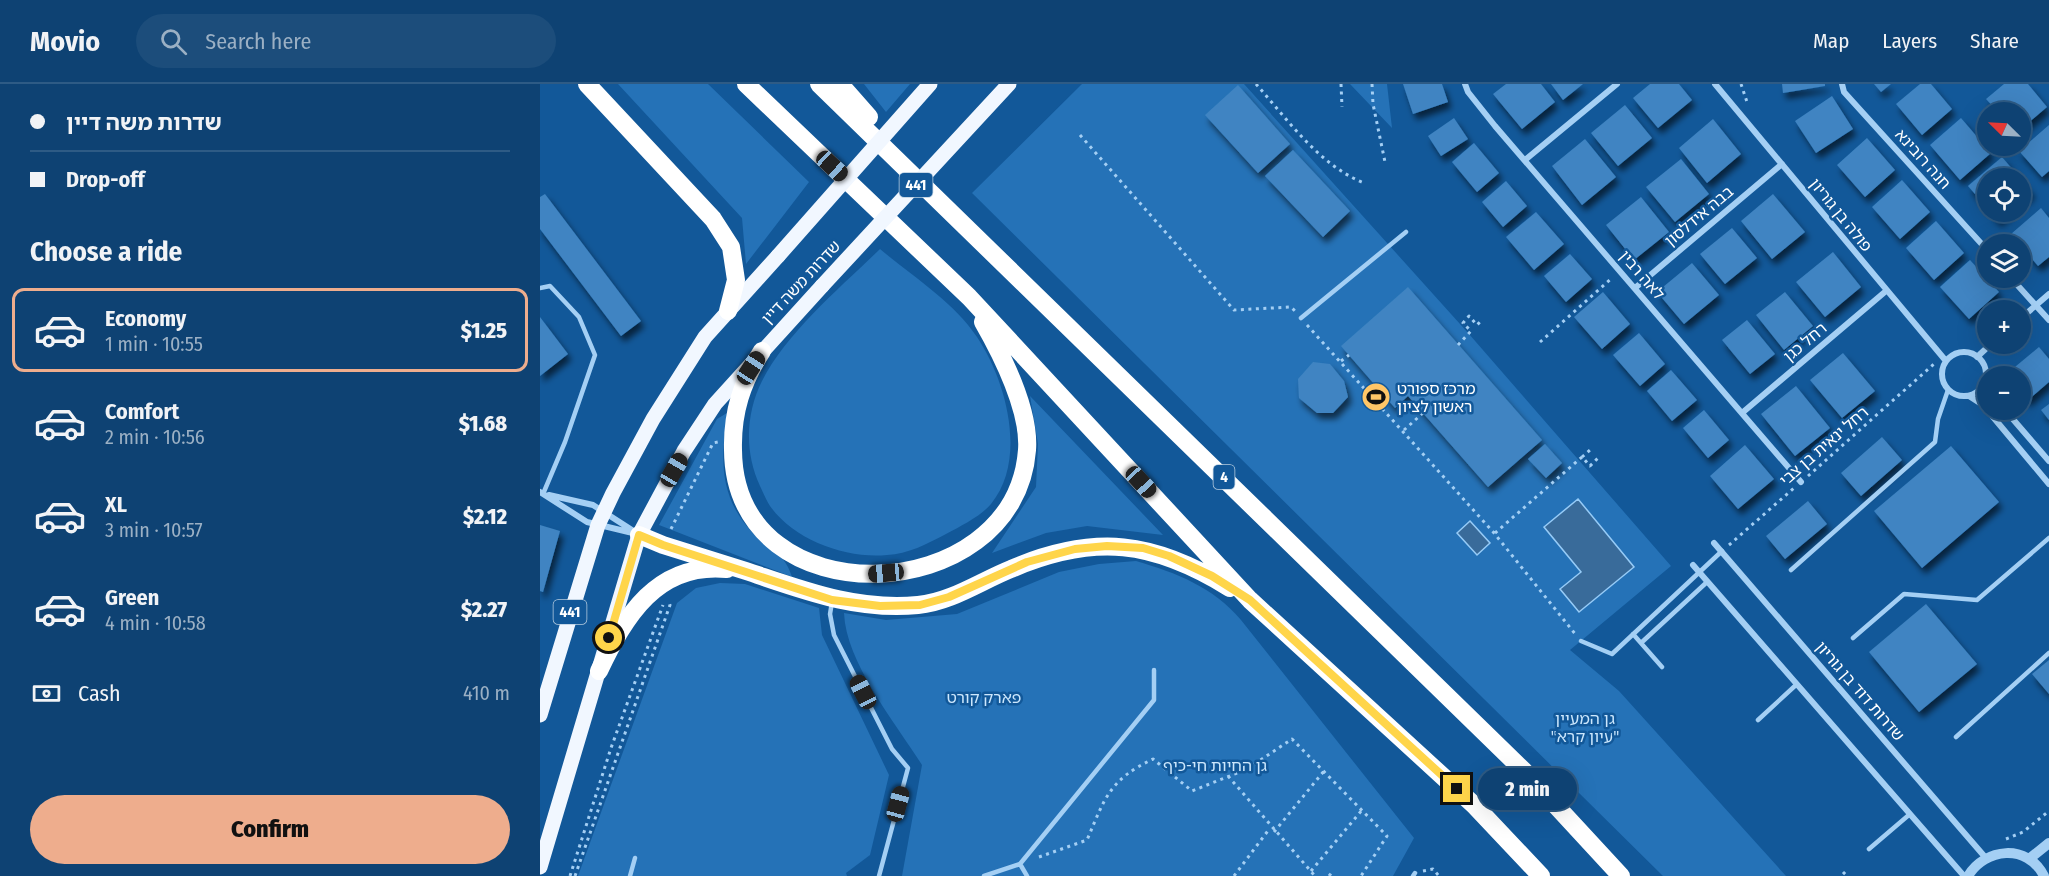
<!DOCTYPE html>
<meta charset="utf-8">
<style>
:root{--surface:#0e4273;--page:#1c4d7b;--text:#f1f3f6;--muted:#9bb0c4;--line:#2e5b85;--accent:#eead8d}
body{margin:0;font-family:"Fira Sans Condensed","Noto Sans Hebrew",sans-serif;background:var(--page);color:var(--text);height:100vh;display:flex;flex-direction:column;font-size:22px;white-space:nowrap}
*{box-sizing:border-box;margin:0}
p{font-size:20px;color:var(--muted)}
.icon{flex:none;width:33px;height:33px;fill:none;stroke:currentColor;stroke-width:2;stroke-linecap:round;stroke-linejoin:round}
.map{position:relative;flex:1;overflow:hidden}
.drawer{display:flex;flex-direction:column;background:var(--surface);width:540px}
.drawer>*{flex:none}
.banner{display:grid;align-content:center;height:132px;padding:0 30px;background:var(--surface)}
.needle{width:39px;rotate:294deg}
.controls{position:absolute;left:1437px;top:18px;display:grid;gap:12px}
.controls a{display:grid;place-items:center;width:54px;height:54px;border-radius:50%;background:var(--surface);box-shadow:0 6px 24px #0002,0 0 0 2px var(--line);font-size:30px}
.end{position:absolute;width:27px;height:27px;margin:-14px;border:8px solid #ffd54a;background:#111;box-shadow:0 0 0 3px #111}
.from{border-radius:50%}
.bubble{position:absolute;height:42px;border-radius:21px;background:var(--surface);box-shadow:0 6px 24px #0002,0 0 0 2px var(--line);font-size:20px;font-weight:800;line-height:42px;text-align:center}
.car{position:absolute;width:18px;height:36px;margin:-18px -9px;border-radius:8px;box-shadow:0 0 4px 2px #0007;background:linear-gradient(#222 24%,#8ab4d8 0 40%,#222 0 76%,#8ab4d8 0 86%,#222 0)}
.banner b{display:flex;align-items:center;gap:21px;height:57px;font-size:22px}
.banner b+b{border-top:2px solid var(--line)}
.banner i{width:15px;height:15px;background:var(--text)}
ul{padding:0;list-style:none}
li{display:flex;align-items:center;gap:18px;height:84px;margin:0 12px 9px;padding:0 18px;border:3px solid transparent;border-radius:12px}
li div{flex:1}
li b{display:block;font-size:22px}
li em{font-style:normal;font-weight:800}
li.on{border-color:var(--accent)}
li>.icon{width:54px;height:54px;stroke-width:1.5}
h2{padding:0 30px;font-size:27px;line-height:72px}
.pay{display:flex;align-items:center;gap:15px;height:66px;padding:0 30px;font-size:22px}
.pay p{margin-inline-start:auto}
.button{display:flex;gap:12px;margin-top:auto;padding:12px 30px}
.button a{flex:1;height:69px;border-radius:36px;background:var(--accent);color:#111;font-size:24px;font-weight:800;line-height:69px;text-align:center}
header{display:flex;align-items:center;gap:36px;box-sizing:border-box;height:84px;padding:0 30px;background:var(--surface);border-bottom:2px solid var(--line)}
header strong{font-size:28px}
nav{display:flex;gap:33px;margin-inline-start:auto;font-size:21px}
.search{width:420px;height:54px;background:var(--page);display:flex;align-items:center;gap:15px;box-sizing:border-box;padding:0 21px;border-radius:33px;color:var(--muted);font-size:22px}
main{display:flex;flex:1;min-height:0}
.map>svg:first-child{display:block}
.green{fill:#2572b7}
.water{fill:#396b9a;stroke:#96cbf7;stroke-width:1.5}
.building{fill:#3f84c2;filter:url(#shadow)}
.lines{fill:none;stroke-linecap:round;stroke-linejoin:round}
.path{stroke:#a4cff4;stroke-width:3;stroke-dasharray:3 4.5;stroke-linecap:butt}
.service{stroke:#a4cff4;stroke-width:4.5}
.minor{stroke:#a4cff4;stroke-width:6}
.tertiary{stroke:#a4cff4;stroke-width:10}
.primary{stroke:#f1f7ff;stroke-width:15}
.motorway{stroke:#fff;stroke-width:18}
.primary-bridge{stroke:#f1f7ff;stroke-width:15}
.route{stroke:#ffd54a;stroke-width:8}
.labels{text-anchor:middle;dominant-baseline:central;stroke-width:5;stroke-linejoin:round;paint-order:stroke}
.shield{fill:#125899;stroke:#b8cde0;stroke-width:1.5}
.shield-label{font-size:15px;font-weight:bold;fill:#fff}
.street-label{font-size:16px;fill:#fff;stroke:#125899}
.poi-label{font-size:16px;fill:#fff;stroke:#125899;text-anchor:start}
.park-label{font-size:16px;fill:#cce7fd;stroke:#125899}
</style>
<header>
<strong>Movio</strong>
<div class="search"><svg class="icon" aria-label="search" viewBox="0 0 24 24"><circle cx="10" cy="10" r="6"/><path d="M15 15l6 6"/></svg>Search here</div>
<nav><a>Map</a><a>Layers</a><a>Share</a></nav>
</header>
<main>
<section class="drawer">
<div class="banner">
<b><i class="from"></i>שדרות משה דיין</b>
<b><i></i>Drop-off</b>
</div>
<h2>Choose a ride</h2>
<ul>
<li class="on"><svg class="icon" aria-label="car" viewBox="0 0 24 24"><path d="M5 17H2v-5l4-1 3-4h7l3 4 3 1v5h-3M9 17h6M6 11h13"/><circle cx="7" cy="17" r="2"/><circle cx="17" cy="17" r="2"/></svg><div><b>Economy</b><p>1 min · 10:55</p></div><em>$1.25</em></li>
<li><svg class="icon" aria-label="car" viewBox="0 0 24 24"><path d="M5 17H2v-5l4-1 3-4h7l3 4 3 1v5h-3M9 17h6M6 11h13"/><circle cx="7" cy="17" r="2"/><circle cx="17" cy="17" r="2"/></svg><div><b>Comfort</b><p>2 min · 10:56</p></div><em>$1.68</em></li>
<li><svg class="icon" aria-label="car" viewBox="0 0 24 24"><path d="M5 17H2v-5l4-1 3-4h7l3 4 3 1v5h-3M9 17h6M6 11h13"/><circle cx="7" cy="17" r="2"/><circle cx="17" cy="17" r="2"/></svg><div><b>XL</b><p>3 min · 10:57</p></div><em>$2.12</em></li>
<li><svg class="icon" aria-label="car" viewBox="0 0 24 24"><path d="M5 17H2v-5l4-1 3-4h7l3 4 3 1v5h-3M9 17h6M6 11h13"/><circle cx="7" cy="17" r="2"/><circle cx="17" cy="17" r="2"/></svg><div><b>Green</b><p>4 min · 10:58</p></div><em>$2.27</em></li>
</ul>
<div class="pay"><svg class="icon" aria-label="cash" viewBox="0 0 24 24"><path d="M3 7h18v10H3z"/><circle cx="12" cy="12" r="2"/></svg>Cash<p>410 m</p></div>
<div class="button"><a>Confirm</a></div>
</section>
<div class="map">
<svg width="1509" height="792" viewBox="0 0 1509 792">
<defs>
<filter id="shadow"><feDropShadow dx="3.5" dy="6" stdDeviation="3" flood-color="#0009"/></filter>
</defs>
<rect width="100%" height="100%" fill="#125899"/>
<path class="green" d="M78 0H168L269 98 206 180 202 134Z
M324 0H370L346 28Z
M542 0H704L929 250 1131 482 1030 566 1079 607 1246 792H1123L432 109Z
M810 0H847L852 44Z
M340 165C372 192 414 218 437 253 466 296 488 375 451 420 441 432 421 442 406 450 387 460 368 470 347 471 306 475 254 456 230 422 226 416 223 408 220 402 204 368 206 329 222 297 247 248 301 203 340 165Z
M490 312 623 451 547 442 506 449 452 469 496 403 498 360Z
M187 329C180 381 179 418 220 456 236 471 245 471 252 493L119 441 177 335Z
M596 477C637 489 673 503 701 536L874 754 853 792H362L382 681C355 638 306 579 304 529L346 536 417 530 519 488 559 480Z
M180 499 205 500 279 524 282 551 349 691 330 771 306 789 307 792H38L137 519 156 504Z"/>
<path class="water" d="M1038 415 1094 483 1039 528 1020 505 1041 488 1004 443Z
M930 437 950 459 937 471 917 449Z"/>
<path class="building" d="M863 0H902L908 18 873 30Z
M966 0H1001L1015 18 982 45 953 10Z
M1011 0H1043L1023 16Z
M1110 0H1139L1152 16 1118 44 1093 14Z
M1242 0H1285V2L1243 9Z
M1334 0H1351L1341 8Z
M1380 0H1391L1412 25 1382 51 1356 20Z
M1464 0H1488L1507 23 1480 46V28H1458L1446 15Z
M698 1 750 60 718 89 665 31Z
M1292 12 1313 45 1276 69 1255 37Z
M1085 21 1112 54 1078 82 1051 49Z
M914 34 928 55 901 72 888 52Z
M1421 34 1451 69 1420 96 1390 61Z
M1173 35 1201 70 1167 99 1139 64Z
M1509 41V87L1502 93 1479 67Z
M1327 54 1355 86 1325 113 1297 81Z
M1045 55 1076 93 1042 121 1012 82Z
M934 59 959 89 937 108 912 78Z
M753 66 810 127 783 153 725 92Z
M1462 73 1480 94H1448V125L1428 102Z
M1141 75 1169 110 1135 138 1106 103Z
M1480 95 1492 108 1480 118Z
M1362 96 1390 128 1360 155 1332 123Z
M966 97 987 122 963 143 942 118Z
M5 110 101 237 81 252 0 145V113Z
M1233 110 1265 148 1232 175 1201 137Z
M1101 113 1129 148 1094 176 1066 141Z
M1501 124 1509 134V173L1498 182 1471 150Z
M996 128 1024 160 994 186 966 153Z
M1450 128H1469L1458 137Z
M1396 137 1424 169 1394 196 1366 164Z
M1192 144 1217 174 1185 200 1160 170Z
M1293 168 1321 203 1285 233 1256 198Z
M1030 170 1052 195 1026 218 1004 192Z
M1430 176 1459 208 1429 235 1400 203Z
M1152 179 1179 211 1144 240 1117 208Z
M868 203 1002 356 948 403 868 312 855 324 801 262Z
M1063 208 1090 240 1062 265 1034 233Z
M1245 208 1273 242 1244 266 1216 231Z
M0 233 28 270 0 292Z
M1207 236 1235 270 1210 290 1182 256Z
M1099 249 1125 280 1100 302 1073 271Z
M1499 263 1509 275V298L1487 317 1480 310V292H1464Z
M1303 269 1335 307 1302 334 1270 296Z
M773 278 790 280 804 297 808 313 793 329H777L759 314 758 295Z
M1131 286 1157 316 1132 337 1107 307Z
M1256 302 1290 344 1255 372 1221 330Z
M1509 320V336L1501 326Z
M1164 326 1189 356 1168 374 1143 344Z
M1342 353 1362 376 1321 412 1301 389Z
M1005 360 1022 379 1006 394 988 375Z
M1205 361 1234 395 1198 425 1170 392Z
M1411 362 1459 418 1382 484 1334 427Z
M1268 417 1287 440 1245 475 1226 452Z
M0 441 20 447 3 508 0 507Z
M1386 520 1437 580 1379 628 1329 568Z
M1509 576V610L1492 590Z"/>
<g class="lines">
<path class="path" d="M716 0C748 36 779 81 824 99
M801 0 802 23
M832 0 833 20 845 78
M1201 0 1208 21
M540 51 694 226 751 223 755 227
M767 241 954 449 1036 551
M1000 258 1072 194
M918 261 931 247 923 239 929 232 937 241 940 238
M801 277 809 271
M864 346 883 329
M1042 373 1051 365
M1268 392 1395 279
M131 445 173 359 178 358
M955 449 1042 373 1050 382 1058 374
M1189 461 1254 404
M688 692 775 792
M734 748 784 687
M1466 755 1483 748 1509 727
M499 773 547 756C565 714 569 696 613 675L652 707 707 685 752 655 847 752 821 792
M771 787 822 726
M883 787 893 785 899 792
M1303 788 1307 792
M30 792 71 664 123 521
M35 792 130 521 128 516
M694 792 730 744
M789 792 793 787"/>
<path class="service" d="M0 204 10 202 39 233 55 271 25 358 3 410
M761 234 866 148
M1251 486 1395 358 1398 335 1408 306
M292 518 290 530 294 551 352 665 368 684 339 792
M1093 550 1122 583
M1313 554 1364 510 1437 516 1509 454
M1041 557 1072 570 1182 467
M1101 559 1167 498
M1218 636 1257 600
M1416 653 1509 569
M1329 765 1370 730
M480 780 487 792
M90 792 95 774
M444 792 480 780 614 616V586
M873 792 875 789"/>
<path class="minor" d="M925 0 928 8 955 42 1261 398
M1175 0 1406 277
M1302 0 1304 8 1448 167
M985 76 1077 0
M1471 194 1509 236
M1095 204 1242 80
M1480 235 1509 210
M1402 290a22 22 0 1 1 44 0a22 22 0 1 1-44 0Z
M1437 273 1451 260
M1429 312 1443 321 1509 400
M1465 326 1509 377
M1202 329 1346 207
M0 408 47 438 97 450
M9 411 53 421 95 448
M1174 459 1445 773
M1153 481 1424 792"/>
<path class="tertiary" d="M1489 775 1509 759
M1428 792C1445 764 1487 759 1504 792"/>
<path class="primary" d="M0 631 58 441 73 409 113 335 165 253 238 172
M0 783 99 451 144 367 175 320 282 202"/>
<path class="motorway" d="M47 0 173 135 191 163 196 196 188 227
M206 0 429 213 710 516 934 721 1001 792
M279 0 984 687 1081 792
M300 0 329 33
M222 267C202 298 192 328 193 366 194 537 475 525 487 366 490 327 462 271 443 238
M99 451 123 461C151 470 178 478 206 487 263 506 316 527 378 521 411 518 441 497 471 485 555 449 614 457 690 504
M59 587C85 532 117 478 187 485"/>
<path class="primary-bridge" d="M238 172 390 0
M282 202 469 0"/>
</g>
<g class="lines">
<path class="route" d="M69 554 99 451 123 461 292 516 340 522 380 521 409 513 487 478 535 465 567 462 603 464 629 472 672 492 710 516 917 705"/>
</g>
<defs>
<g id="stadium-disc" transform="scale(1.5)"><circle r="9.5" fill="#ffc667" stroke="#125899"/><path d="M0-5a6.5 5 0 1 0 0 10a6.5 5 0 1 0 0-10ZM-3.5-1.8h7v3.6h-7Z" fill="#111"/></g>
</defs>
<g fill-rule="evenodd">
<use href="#stadium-disc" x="836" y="313"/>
</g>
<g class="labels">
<g class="shield">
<rect x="359.5" y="89" width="33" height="24" rx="4.5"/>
<rect x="673.5" y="381" width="21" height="24" rx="4.5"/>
<rect x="13.5" y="516" width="33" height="24" rx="4.5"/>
</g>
<g class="shield-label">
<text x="376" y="101">441</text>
<text x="684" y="393">4</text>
<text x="30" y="528">441</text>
</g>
<g class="street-label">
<text transform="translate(1383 75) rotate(48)">חנה רובינא</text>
<text transform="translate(1301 131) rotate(51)">פולה בן גוריון</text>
<text transform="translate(1159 132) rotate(-40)">בבה אידלסון</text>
<text transform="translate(1102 191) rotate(49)">לאה רבין</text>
<text transform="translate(261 198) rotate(-47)">שדרות משה דיין</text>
<text transform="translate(1265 258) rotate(-40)">רחל כגן</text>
<text transform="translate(1284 362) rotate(-41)">רחל ינאית בן צבי</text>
<text transform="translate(1320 607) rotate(49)">שדרות דוד בן גוריון</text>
</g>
<g class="poi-label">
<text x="857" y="304">מרכז ספורט<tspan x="857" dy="18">ראשון לציון</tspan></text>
</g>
<g class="park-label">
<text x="444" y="613">פארק קורט</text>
<text x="1045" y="634">גן המעיין<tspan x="1045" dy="18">"עיון קרא"</tspan></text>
<text x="675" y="681">גן החיות חי-כיף</text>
</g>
</g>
</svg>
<div class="controls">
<a><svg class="needle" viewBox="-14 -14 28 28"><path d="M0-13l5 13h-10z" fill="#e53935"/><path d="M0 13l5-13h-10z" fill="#9bb0c4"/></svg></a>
<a><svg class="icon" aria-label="locate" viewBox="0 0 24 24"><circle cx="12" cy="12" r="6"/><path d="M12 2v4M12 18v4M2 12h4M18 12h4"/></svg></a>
<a><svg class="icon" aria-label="layers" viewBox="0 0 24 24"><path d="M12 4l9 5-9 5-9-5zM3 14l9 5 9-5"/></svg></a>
<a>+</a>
<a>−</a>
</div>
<i class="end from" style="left:69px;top:554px"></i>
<i class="end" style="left:917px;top:705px"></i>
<div class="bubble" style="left:938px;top:684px;width:99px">2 min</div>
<i class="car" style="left:292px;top:82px;rotate:133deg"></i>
<i class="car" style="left:211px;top:284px;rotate:33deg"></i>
<i class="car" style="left:134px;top:386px;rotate:30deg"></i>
<i class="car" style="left:601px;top:398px;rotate:137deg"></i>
<i class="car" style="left:346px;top:489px;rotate:265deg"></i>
<i class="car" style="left:323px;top:608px;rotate:333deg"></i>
<i class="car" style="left:358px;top:720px;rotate:15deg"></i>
</div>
</main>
